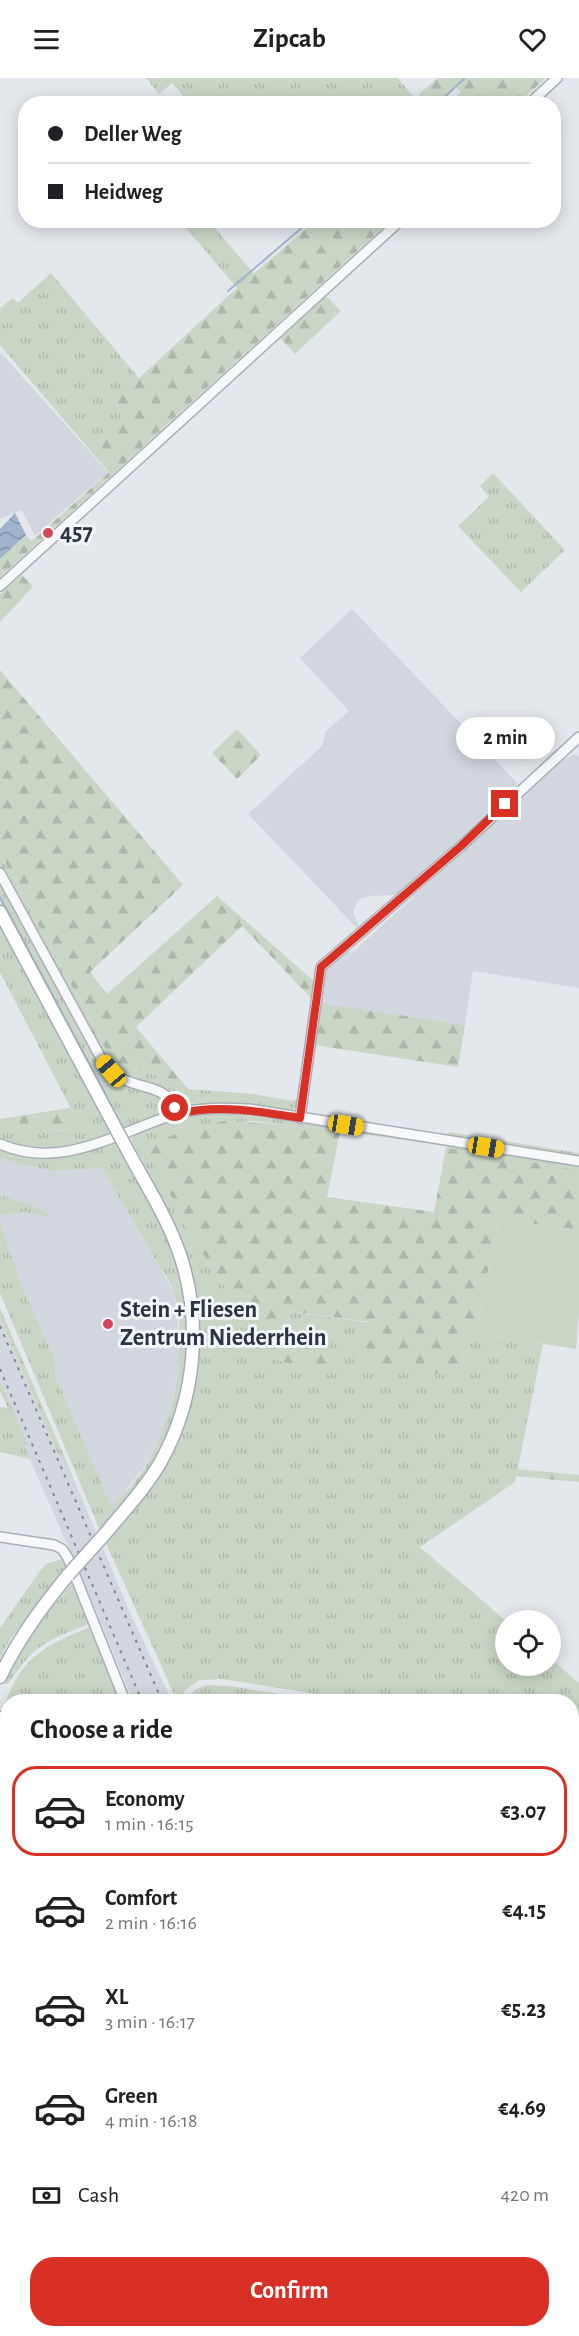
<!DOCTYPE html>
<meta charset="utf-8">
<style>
:root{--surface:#fff;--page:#f6f6f6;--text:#202124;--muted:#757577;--line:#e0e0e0;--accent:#d93025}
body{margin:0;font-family:"Alegreya Sans",sans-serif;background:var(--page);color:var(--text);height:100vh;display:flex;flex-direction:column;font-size:22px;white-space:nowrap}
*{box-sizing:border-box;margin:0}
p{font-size:20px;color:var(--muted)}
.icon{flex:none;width:33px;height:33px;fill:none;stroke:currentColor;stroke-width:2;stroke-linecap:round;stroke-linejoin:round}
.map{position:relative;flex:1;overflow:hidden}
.side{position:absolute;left:0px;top:1616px;width:579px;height:644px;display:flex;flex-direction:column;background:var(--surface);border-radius:24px 24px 0 0;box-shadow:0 3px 15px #0003}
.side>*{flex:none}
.guide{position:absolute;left:18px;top:18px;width:543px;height:132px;border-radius:24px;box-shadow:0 3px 15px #0003;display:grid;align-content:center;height:132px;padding:0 30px;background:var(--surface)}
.fabs{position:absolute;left:495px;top:1532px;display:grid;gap:12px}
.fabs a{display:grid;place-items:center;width:66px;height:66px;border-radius:50%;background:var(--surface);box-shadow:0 3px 15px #0003;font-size:30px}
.end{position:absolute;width:27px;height:27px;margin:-14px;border:8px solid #d93025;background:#fff;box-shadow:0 0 0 3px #fff}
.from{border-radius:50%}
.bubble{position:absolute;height:42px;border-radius:21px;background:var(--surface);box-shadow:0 3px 15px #0003;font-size:20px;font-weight:700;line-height:42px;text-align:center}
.car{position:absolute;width:18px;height:36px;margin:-18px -9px;border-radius:8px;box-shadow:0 0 4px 2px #0007;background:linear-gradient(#f5c518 24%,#345 0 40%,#f5c518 0 76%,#345 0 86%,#f5c518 0)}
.guide b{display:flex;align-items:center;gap:21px;height:57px;font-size:22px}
.guide b+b{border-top:2px solid var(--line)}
.guide i{width:15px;height:15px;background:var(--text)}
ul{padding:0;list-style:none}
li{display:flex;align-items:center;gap:18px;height:90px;margin:0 12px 9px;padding:0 18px;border:3px solid transparent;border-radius:24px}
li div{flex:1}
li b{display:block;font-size:22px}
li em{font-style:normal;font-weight:700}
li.selected{border-color:var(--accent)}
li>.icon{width:54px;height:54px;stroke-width:1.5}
h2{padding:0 30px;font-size:27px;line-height:72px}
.pay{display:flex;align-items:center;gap:15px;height:66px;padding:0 30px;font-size:22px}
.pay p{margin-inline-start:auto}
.action{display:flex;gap:12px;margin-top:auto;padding:12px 30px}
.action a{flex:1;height:69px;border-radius:24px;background:var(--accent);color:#fff;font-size:24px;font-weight:700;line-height:69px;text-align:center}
header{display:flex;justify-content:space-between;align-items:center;height:78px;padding:0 30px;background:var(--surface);font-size:27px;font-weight:700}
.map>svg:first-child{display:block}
.built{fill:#d2d6de}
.grass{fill:url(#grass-tufts)}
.forest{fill:url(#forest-firs)}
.park{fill:#c9d6c5}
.water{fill:url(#water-waves)}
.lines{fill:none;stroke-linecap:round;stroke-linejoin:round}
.stream{stroke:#9fb4cc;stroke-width:2}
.minor-casing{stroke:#a9aeb7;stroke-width:12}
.major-casing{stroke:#a3abb8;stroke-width:15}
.highway-casing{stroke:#8b94a3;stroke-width:16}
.minor{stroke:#f7f8fa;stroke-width:9}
.major{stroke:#fff;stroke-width:12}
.highway{stroke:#fff;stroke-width:14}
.rail{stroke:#7d8696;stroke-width:2;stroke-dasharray:3 6;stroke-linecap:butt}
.major-bridge-casing{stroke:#a3abb8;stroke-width:15;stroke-linecap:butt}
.major-bridge{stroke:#fff;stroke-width:12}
.route{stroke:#d93025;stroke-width:8}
.poi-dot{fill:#d1495b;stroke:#f4f6f9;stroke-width:2}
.labels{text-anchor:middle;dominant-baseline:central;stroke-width:6;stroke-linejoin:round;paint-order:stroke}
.poi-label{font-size:24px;font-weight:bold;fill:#2b3445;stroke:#f4f6f9;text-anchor:start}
</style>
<header><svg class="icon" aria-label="menu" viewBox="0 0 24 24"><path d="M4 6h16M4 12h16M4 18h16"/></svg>Zipcab<svg class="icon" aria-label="heart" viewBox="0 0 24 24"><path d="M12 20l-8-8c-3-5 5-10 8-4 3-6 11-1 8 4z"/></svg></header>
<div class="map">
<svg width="579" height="2258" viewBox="0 0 579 2258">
<defs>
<pattern id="grass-tufts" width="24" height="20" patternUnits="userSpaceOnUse" patternTransform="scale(1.5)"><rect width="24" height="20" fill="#c9d6c5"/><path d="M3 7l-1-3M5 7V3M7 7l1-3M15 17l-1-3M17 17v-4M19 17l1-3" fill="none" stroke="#adb8ab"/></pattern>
<pattern id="forest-firs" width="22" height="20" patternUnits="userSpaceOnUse" patternTransform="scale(1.5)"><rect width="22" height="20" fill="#c9d6c5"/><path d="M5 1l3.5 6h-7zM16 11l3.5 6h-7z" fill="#adb8ab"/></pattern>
<pattern id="water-waves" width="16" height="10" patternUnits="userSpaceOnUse" patternTransform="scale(1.5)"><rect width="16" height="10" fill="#9fb4cc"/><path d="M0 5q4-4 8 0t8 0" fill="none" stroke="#8293a7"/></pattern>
</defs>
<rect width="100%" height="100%" fill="#e4e7ec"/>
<path class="built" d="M0 274 108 394 35 458 22 432 0 441Z
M352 531 518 706 404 812 395 817 369 818 358 822 353 834 359 848 357 850 248 736 322 668 326 653 349 633 300 580Z
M576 676 579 679V910L473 893 465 947 320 925 325 891 344 873 352 875 563 681Z
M0 1080 19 1086 52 1093 102 1090 175 1216 181 1277 169 1336 163 1355 146 1386 119 1422 111 1428 56 1299 54 1279 23 1211 0 1144V1137L24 1134 53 1139 35 1128 0 1117Z
M0 1240 56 1372 68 1387 131 1537 172 1623H133L90 1518 24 1368 27 1366 0 1303Z
M572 1788 579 1802V1823L572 1827Z
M572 1844 579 1859V2013L572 2015Z
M579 2047V2258H527L519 2253V2252H572V2055Z
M7 2173V2228H0V2174Z
M114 2252H176L196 2258H114Z
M216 2252H503L507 2258H304L293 2253 276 2258H236Z"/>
<path class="grass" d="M146 0H398L418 25H189L172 5 159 16Z
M180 143H209L254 196 237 210Z
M51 195 139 300 115 322 125 340 89 371 0 267V230L13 220 18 225Z
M493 395 565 472 521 514 458 448 489 419 480 408Z
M0 775 109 977 124 989 171 1001 188 1011 253 1016 293 1023 297 1020 296 1029 289 1034 222 1025 192 1026 180 1022 167 1011 126 999 106 982 0 788Z
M0 805 101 989 114 1003 158 1018 164 1023C163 1044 142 1045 125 1052L86 984 0 824Z
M0 848 111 1057C73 1071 38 1076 0 1060V1045C25 1055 54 1056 80 1048L0 894Z
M225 1034 334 1049 337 1052 251 1043 195 1049 144 1068 199 1170 273 1282 305 1263 280 1232 372 1245 459 1300 468 1258 475 1255 543 1266 515 1404 420 1469 505 1542 506 1587H550L551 1581 579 1605V1682L572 1679V1623H359L223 1601 200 1602 189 1609 177 1623 106 1465 140 1423 195 1296 199 1264 197 1225 192 1197 169 1136 130 1059C164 1045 188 1035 225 1034Z
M345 1050 579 1088V1092L446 1070V1068L340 1053Z
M449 1054 579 1075V1081L448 1060Z
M115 1065 157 1139 176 1180 189 1247 184 1301 176 1337 165 1364 147 1397 101 1455 0 1215V1144L23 1211 54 1279 56 1299 111 1428C167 1383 191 1285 175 1217 172 1205 161 1192 155 1181 137 1151 120 1120 102 1090L52 1093 19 1086 0 1080V1071C42 1085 74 1079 115 1065Z
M0 1117 35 1128 55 1140 24 1134 0 1137Z
M0 1230 68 1387 56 1372 0 1240Z
M0 1303 28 1366 24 1368 30 1381 0 1374V1329L8 1330 0 1313Z
M62 1481 68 1492 11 1560 0 1580V1550L39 1494 46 1486Z
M73 1504 89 1546C46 1563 35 1566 8 1606H5L27 1560Z
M90 1549 122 1623H8L7 1628H4C22 1578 44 1568 90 1549Z
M207 1607 228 1608 325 1623H186L194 1612Z
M0 1672H7V1809L0 1778Z
M0 1805 7 1831V1863L0 1841Z
M0 1900 8 1922 7 1986 0 1990V1961L3 1947Z
M579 2013V2047L572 2055V2015Z"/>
<path class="forest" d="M438 0H546L518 25H448L461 14 456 10 439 25H427L419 16Z
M315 143H390L0 499V481L26 457 32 463 109 394 89 371 125 340 115 322 237 210Z
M326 218 341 233 295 276 280 260Z
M22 497 33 509 0 544V516Z
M0 592 183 807 90 894 107 916 217 818 315 904 312 921 242 848 136 949 188 1011 171 1001 124 989 109 977 0 775Z
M237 651 261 677 237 701 212 675Z
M320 925 465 947 458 989 314 967Z
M70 1030 80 1048C51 1055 27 1056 0 1045V1041Z
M224 1043 297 1047 340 1053 327 1119 434 1134 446 1070 579 1092V1152L499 1141 475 1255 468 1258 459 1300 353 1278C350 1262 360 1254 370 1244L281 1232 305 1263 336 1281C320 1296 293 1285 273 1282L199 1170 144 1068 195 1049Z
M517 1391 579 1397V1404L516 1398Z"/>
<path class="park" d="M499 1141 579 1152V1234L576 1271 475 1255Z"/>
<path class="water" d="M15 435 26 457 0 481V451Z"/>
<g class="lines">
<path class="stream" d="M437 26 465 0
M228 213 311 142
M0 819 106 1017"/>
<g class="minor-casing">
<path id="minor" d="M529 26 557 0
M0 508 401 142
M0 795 102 982C108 989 114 997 123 1001 147 1013 167 1006 177 1036
M300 1040 321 889 461 768 579 659
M0 1066C63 1093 117 1054 176 1036 200 1029 224 1030 249 1031L579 1083
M0 1459 54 1467 62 1471 68 1480 125 1623
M572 1832 579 1828
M0 1997 8 1991
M199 2252 220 2258
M506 2252 510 2258"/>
</g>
<g class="major-casing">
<path id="major" d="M0 834 107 1034
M104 1457C123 1434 145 1411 160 1385 196 1321 203 1243 179 1174 167 1140 147 1108 130 1077
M0 1599C18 1561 42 1529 68 1497
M0 1868 8 1890
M98 2252V2258"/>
</g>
<g class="highway-casing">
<path id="highway" d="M0 1641 8 1640
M0 1659 8 1658
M572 1722 579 1724
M572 1741 579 1743
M0 1870 1 1871"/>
</g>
<use href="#minor" class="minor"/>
<use href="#major" class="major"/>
<use href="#highway" class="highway"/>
<path class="rail" d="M0 1248 162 1623
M0 1291 142 1623
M413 2252 416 2258
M425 2252 428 2258
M490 2252 494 2258"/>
<g class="major-bridge-casing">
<path id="major-bridge" d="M107 1034 130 1077
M68 1497 104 1457"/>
</g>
<use href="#major-bridge" class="major-bridge"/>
</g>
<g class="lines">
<path class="route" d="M175 1030 177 1036C219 1026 257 1033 300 1040L321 889 461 768 505 726"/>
</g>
<g class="poi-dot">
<circle cx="48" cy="455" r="6"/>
<circle cx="108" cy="1246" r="6"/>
</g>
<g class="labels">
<g class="poi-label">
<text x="60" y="455">457</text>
<text x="120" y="1232">Stein + Fliesen<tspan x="120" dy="28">Zentrum Niederrhein</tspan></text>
</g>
</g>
</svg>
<div class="fabs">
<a><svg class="icon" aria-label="locate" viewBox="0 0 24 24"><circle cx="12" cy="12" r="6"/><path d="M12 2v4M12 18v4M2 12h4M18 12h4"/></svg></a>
</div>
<i class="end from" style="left:175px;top:1030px"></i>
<i class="end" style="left:505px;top:726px"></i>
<div class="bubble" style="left:456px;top:639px;width:99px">2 min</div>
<i class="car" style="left:111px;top:993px;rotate:320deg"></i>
<i class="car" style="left:346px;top:1047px;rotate:99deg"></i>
<i class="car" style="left:486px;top:1069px;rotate:99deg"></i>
<div class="guide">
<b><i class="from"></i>Deller Weg</b>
<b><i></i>Heidweg</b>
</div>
<section class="side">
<h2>Choose a ride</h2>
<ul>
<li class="selected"><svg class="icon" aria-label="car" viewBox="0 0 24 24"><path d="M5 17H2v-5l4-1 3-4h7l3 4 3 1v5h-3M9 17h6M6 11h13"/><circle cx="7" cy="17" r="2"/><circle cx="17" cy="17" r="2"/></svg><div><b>Economy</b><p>1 min · 16:15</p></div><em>€3.07</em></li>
<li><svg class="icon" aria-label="car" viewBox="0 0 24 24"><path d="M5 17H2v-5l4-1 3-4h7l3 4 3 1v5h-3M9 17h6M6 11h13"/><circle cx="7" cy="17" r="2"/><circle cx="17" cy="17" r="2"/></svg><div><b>Comfort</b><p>2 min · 16:16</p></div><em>€4.15</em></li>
<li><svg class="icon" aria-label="car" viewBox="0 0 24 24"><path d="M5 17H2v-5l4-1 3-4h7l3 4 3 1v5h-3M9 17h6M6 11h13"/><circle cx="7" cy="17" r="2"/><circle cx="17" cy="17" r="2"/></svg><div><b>XL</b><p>3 min · 16:17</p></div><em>€5.23</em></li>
<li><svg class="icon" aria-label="car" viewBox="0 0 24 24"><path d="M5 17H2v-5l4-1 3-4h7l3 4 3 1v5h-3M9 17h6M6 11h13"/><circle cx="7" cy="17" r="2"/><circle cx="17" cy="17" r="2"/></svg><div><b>Green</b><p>4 min · 16:18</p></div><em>€4.69</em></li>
</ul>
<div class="pay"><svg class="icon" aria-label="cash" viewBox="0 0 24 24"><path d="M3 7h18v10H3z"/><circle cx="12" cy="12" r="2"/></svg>Cash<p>420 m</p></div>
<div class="action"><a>Confirm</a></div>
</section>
</div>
